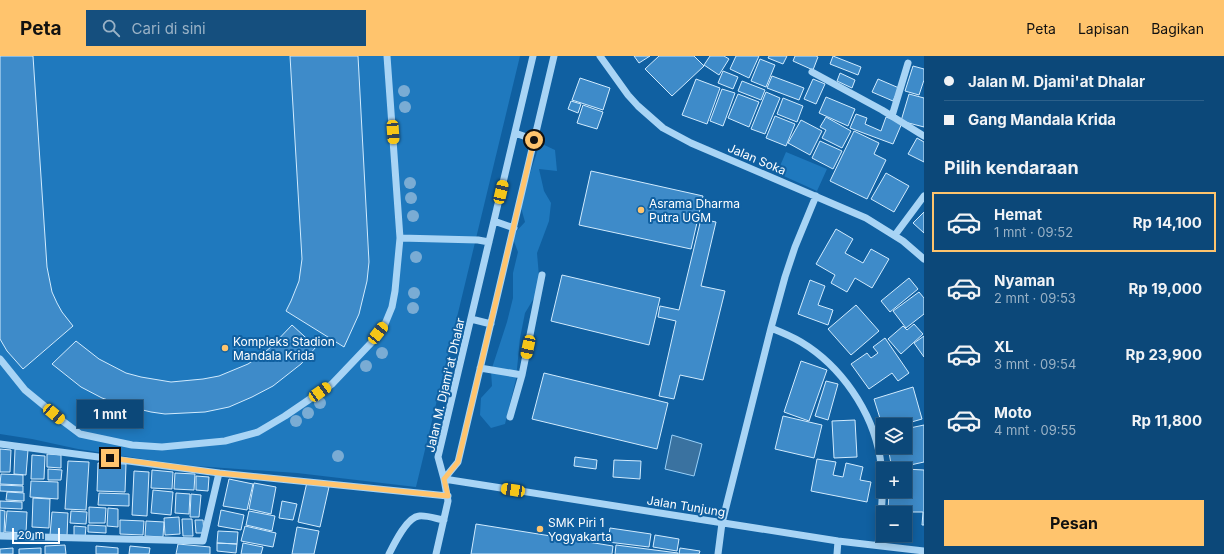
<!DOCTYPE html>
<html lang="id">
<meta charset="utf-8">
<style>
:root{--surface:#0c4879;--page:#154f7e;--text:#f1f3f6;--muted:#9ab2c6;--line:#2c608a;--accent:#ffc46d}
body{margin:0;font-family:Inter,sans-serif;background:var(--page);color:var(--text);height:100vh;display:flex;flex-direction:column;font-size:15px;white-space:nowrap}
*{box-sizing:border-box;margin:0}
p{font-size:13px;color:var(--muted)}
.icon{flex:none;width:22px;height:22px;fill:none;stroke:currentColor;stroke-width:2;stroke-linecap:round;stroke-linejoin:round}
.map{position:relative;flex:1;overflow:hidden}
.details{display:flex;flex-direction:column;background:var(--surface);width:300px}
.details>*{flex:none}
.top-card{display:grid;align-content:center;height:88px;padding:0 20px;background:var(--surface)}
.buttons{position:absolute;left:876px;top:362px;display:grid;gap:8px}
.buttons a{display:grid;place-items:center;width:36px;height:36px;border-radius:0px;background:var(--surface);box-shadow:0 2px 10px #0003,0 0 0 1px var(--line);font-size:20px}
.scale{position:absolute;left:12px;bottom:10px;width:48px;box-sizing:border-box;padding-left:4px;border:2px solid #fff;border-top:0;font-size:11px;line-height:14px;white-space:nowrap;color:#fff;-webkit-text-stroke:3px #1060a1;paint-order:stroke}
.end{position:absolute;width:18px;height:18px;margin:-9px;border:5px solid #ffc46d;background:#111;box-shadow:0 0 0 2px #111}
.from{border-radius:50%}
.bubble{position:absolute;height:28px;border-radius:0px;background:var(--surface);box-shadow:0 2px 10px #0003,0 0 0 1px var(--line);font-size:13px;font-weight:700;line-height:28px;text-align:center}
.car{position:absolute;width:12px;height:24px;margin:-12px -6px;border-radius:5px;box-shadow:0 0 3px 1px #0007;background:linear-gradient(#f5c518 24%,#345 0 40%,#f5c518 0 76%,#345 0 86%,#f5c518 0)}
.top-card b{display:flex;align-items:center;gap:14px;height:38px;font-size:15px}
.top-card b+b{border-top:1px solid var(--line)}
.top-card i{width:10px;height:10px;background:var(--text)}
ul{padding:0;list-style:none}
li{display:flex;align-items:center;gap:12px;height:60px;margin:0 8px 6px;padding:0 12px;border:2px solid transparent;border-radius:0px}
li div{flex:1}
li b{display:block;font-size:15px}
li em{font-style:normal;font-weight:700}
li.selected{border-color:var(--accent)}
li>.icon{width:36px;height:36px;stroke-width:1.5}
h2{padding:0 20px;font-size:18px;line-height:48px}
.action{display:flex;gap:8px;margin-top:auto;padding:8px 20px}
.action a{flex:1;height:46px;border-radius:0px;background:var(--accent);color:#111;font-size:16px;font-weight:700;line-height:46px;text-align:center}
header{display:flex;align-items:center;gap:24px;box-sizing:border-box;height:56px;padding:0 20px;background:var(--accent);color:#111}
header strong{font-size:19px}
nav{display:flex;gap:22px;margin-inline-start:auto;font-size:14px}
.search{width:280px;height:36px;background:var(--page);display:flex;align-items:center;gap:10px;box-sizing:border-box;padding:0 14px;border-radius:0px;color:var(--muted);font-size:15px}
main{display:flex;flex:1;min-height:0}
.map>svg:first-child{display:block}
.green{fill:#1f79be}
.water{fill:#3a72a0;stroke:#9ad1f9}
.building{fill:#3e8bc9;stroke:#d1ebfe}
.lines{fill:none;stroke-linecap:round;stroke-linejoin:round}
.minor{stroke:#a8d4f5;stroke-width:7}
.tree{fill:#7aacd4}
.route{stroke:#ffc46d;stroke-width:5}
.poi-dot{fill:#ffc46d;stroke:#1060a1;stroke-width:1.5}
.labels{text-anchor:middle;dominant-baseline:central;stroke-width:4;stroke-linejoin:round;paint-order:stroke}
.street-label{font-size:12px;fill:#fff;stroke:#1060a1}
.poi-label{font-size:12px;fill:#fff;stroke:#1060a1;text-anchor:start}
</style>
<header>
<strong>Peta</strong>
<div class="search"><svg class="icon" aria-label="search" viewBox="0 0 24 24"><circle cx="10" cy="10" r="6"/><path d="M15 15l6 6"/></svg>Cari di sini</div>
<nav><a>Peta</a><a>Lapisan</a><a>Bagikan</a></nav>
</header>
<main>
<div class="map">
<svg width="924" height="498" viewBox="0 0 924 498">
<rect width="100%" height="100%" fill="#1060a1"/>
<path class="green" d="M0 0H520L416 431 297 417 195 410 156 405 78 393 32 383 0 378Z
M540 87 555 94 557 115 539 113 544 135 551 147 549 165 537 197 540 232 525 257 520 282 516 323 505 368 491 372 480 359 481 342 492 330 491 315 507 266 513 242V217L518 196 512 180 525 166 520 148Z
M786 96 827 113 817 135 777 117Z"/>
<path class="water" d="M672 379 702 388 694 420 665 413Z"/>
<path class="building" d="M0 0H33L47 211 52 236 57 247 62 256 73 270 23 313 7 295 0 283Z
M290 0H358L369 206 367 225 359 258 344 291 286 255 291 245 299 225 302 203Z
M634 0H650L639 7Z
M659 0H694L704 10 672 40 645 13Z
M710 0H724L729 3 719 19 704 9Z
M736 0H759L749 22 730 13Z
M769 0H787L783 8 768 2Z
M795 0H816L818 1 813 14 793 5Z
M833 0 861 11 858 19 830 8Z
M760 3 775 9 766 31 751 25Z
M913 10 924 13V24L919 39 905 35Z
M723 15 738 21 733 33 718 27Z
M840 17 855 24 852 32 837 25Z
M772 20 804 32 799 44 767 32Z
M580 22 610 32 603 54 572 44Z
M696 23 720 32 707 68 682 59Z
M813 23 825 28 816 48 804 43Z
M878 23 899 32 893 45 872 36Z
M742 25 765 34 761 44 738 35Z
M722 33 735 37 723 70 710 65Z
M766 36 780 42 765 78 751 73Z
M738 38 759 46 749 71 728 62Z
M909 38 924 42V71L901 65Z
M826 41 855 53 848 70 819 57Z
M783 42 803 50 797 66 777 58Z
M571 45 581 48 578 57 568 53Z
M583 49 603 56 597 73 577 67Z
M856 58 867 62 865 68 881 75 886 61 902 67 893 88 850 72Z
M775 60 795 68 786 90 766 82Z
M826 61 851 75 842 92 822 82 826 74 820 71Z
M801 64 822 75 810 99 788 87Z
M854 75 879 87 874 98 886 104 867 143 830 125Z
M917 82 924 86V106L908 98Z
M820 85 842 95 833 113 812 102Z
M591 115 703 140 691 193 579 169Z
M886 117 909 130 894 156 871 143Z
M924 156V177L913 167Z
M701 163 716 166 701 230 725 235 703 324 680 319 674 343 659 340 676 265 658 261 660 250 679 254Z
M836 173 853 183 845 197 863 207 871 193 889 203 872 232 855 222 847 236 831 227 835 219 816 208Z
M562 219 660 242 649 289 551 265Z
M909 222 918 233 890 256 881 245Z
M810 224 825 230 818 249 833 254 828 269 798 258Z
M919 236 924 242V258L906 272 893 255Z
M856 249 879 275 851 299 828 273Z
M914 268 923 278 901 298 888 283 903 270 907 274Z
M292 269 316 291 301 308 273 330 252 341 229 351 205 356 165 358 151 356 126 350 102 342 81 331 52 308 76 285 99 303 126 317 141 321 171 326 203 323 219 320 248 308 260 300 271 291Z
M924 280V301L914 287Z
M885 282 909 317 898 325 892 317 869 333 851 308 867 297 871 302 878 297 873 291Z
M801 305 827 314 809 365 784 356Z
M544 317 668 347 657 393 532 363Z
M826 325 838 328 828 364 815 360Z
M913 331 922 363 901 369H883V372L874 343Z
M783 360 822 369 814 402 775 393Z
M855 364 857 401 834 402 832 365Z
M924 369V406L892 413 888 391H905V373Z
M0 393 11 394 10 416H0Z
M15 393 28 394 26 419 14 418Z
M47 398 61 399V412L47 411Z
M32 399 45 400 44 423H31Z
M575 401 597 404 596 413 574 410Z
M817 403 836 406 833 419 843 421 846 407 863 411 860 424 871 426 867 446 811 435Z
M614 404 641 405 640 423 613 421Z
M68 405 89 406 86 454 65 453Z
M98 407 126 408 125 436 97 435Z
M48 413 62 414 61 424H48Z
M905 413 924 414V469H922L923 456H888L889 435H905Z
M152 414 173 416 172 433 151 432Z
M134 415 149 416 147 460 132 459Z
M175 417 195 418 194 434 174 433Z
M1 418 23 419V429L0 428Z
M196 420 209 421 208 435 196 434Z
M229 423 253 428 247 454 223 450Z
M31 425 58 426V443L30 441Z
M307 426 329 431 320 471 298 466Z
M254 427 276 431 271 458 249 453Z
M0 429 23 430V436L0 435Z
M153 434 173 436 171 459 151 457Z
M7 436 24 437V445L6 444Z
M99 437 129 438V450L98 449Z
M176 437 190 438 189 458 175 457Z
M191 438 201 439 199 461H190Z
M33 442 50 443 49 472 32 471Z
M0 445 22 446V453L0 452Z
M282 445 297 448 293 464 279 462Z
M89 451 106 452 105 467H89Z
M108 452 118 453V471L107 470Z
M0 454 5 455 4 477H0Z
M221 454 244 459 241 474 218 470Z
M7 455 27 456 26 477 5 476Z
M71 455 87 456 86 468 70 467Z
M249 455 275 460 272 475 246 469Z
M52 456 68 457 67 480 50 479Z
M179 461 180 478 165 479 164 462Z
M182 463H192L193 480H183Z
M120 464 144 465 143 479 120 478Z
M195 464H203L204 477H196Z
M146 465 164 466 163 481 145 480Z
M476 468 613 490 612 498H471Z
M88 469 106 470V477L88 476Z
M74 470 86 471 85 481H74Z
M245 470 276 477 273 491 241 485Z
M297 471 319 475 314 498H292Z
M610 472 651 478 649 491 608 486Z
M218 475 238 476 237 488 217 487Z
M655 479 679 483 677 495 653 491Z
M217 487 237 488 236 497 217 495Z
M243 487 263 491 261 498H241Z
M178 488 210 491V498H176Z
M65 489 66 498H45V490Z
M616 489 678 497V498H615Z
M96 490 118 492V498H96Z
M130 490 150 492 149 498H129Z
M13 492V498H0V493Z
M41 492V498H19V493Z
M680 492 700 495 699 498H679Z"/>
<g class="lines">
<path class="minor" d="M600 0 628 39 638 50 663 72 691 87 866 162 903 185 924 203
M812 16 882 54 924 80
M892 60 908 7
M515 77 535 84
M494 165 514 172
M895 179 924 140
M400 182 478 184 489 186
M471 263 491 268
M771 272C781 276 791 280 801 286 841 310 872 355 880 401 885 430 881 460 878 489
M0 303 25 334 64 366 80 378 132 389 162 391 225 385 258 376 285 360 332 328 371 287 385 268 392 251 395 235 400 182 387 0
M480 312 522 319
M510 361 522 319 542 219
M0 388 219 417 448 440
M444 423 838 485 924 495
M444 423 458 406 554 0
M0 480 203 485 219 417
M389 498C394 488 407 461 419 460 427 459 437 463 444 464
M436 498 448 445 444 423 438 401 533 0
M718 498 722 467 771 272 785 221 795 191 816 140
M837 498 838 485"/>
</g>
<g class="tree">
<circle cx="404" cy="35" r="6"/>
<circle cx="405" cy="51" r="6"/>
<circle cx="410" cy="127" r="6"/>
<circle cx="411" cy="142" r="6"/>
<circle cx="413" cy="160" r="6"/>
<circle cx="416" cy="201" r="6"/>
<circle cx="414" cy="237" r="6"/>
<circle cx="413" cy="252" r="6"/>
<circle cx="382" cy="297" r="6"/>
<circle cx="366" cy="310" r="6"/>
<circle cx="320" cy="347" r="6"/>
<circle cx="308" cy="357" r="6"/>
<circle cx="296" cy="365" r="6"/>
<circle cx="338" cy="400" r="6"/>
</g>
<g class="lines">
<path class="route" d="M110 402 219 417 448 440 444 423 458 406 534 84"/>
</g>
<g class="poi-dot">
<circle cx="641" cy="154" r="4"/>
<circle cx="225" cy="292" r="4"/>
<circle cx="540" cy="473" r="4"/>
</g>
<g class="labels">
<g class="street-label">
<text transform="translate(757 103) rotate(23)">Jalan Soka</text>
<text transform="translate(445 329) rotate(-77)">Jalan M. Djami'at Dhalar</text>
<text transform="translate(686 450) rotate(9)">Jalan Tunjung</text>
</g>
<g class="poi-label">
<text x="649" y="147">Asrama Dharma<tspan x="649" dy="14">Putra UGM</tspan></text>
<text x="233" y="285">Kompleks Stadion<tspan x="233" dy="14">Mandala Krida</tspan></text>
<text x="548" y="466">SMK Piri 1<tspan x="548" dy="14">Yogyakarta</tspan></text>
</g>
</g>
</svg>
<div class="buttons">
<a><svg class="icon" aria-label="layers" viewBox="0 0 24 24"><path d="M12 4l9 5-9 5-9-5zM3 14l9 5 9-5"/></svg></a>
<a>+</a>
<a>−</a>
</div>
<div class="scale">20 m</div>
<i class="end from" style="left:534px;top:84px"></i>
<i class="end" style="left:110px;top:402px"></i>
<div class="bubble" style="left:77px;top:344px;width:66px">1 mnt</div>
<i class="car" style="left:393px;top:76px;rotate:176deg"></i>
<i class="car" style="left:501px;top:136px;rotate:13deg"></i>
<i class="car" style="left:378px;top:277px;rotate:38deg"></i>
<i class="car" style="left:528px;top:291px;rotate:192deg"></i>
<i class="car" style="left:320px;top:336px;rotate:55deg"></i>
<i class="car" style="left:54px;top:358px;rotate:130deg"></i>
<i class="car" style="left:513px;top:434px;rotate:279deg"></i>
</div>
<section class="details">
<div class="top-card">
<b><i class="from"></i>Jalan M. Djami'at Dhalar</b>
<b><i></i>Gang Mandala Krida</b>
</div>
<h2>Pilih kendaraan</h2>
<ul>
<li class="selected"><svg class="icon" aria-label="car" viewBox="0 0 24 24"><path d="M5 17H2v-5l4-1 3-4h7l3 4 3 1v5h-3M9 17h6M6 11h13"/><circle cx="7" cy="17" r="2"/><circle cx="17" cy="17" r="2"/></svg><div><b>Hemat</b><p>1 mnt · 09:52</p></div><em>Rp 14,100</em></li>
<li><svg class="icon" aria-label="car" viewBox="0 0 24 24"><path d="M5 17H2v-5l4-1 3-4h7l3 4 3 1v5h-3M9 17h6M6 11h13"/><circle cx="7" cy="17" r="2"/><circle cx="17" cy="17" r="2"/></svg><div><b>Nyaman</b><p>2 mnt · 09:53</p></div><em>Rp 19,000</em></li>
<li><svg class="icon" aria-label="car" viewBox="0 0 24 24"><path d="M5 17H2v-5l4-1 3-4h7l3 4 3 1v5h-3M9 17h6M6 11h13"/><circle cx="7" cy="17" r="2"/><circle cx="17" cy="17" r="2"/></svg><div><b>XL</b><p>3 mnt · 09:54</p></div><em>Rp 23,900</em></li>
<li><svg class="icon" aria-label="car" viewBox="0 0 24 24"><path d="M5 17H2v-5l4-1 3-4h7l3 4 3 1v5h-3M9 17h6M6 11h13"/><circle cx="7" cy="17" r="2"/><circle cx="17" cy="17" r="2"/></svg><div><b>Moto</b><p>4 mnt · 09:55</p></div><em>Rp 11,800</em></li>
</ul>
<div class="action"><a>Pesan</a></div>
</section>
</main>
